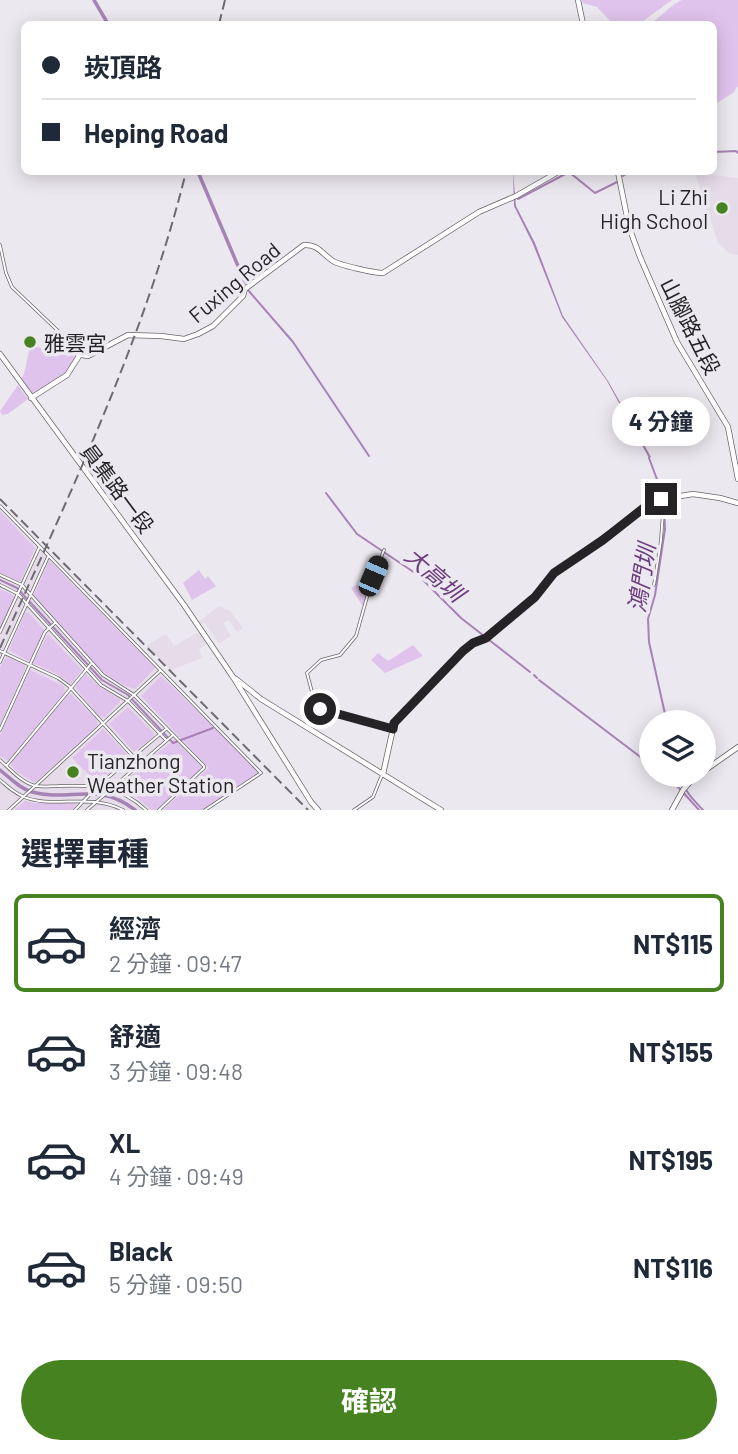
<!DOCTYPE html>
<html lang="zh-TW">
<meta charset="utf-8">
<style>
:root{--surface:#fff;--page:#f6f6f7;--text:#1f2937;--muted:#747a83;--line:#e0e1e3;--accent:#46821f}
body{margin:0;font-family:Barlow,"Noto Sans TC",sans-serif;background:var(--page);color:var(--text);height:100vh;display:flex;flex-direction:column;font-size:26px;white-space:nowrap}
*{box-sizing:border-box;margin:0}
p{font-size:23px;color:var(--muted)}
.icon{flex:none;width:38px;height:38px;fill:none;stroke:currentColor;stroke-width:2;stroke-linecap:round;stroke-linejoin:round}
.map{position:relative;height:810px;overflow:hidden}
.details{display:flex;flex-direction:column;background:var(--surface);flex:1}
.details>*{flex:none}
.hud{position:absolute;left:21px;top:21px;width:696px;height:154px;border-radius:10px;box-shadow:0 4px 18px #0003;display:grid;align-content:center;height:154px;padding:0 21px;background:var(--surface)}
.tools{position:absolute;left:639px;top:710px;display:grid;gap:14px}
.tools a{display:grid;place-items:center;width:77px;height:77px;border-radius:50%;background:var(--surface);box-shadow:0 4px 18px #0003;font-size:35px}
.end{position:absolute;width:32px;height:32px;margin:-16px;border:9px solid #252325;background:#fff;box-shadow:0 0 0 4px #fff}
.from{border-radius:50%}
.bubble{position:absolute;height:49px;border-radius:24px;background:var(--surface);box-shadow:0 4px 18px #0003;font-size:23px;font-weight:700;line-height:49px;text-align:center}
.car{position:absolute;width:21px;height:42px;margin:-21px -10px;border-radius:9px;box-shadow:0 0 5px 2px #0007;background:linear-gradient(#222 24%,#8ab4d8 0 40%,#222 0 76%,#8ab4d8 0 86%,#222 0)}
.hud b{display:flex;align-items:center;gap:24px;height:66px;font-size:26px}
.hud b+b{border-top:2px solid var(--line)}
.hud i{width:18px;height:18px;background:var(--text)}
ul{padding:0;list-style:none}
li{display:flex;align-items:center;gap:21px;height:98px;margin:0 14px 10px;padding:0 7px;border:4px solid transparent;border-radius:10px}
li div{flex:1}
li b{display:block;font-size:26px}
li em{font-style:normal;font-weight:700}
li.selected{border-color:var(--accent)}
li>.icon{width:63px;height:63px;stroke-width:1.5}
h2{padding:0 21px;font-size:32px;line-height:84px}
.action{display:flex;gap:14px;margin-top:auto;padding:14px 21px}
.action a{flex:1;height:80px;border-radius:42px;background:var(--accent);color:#fff;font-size:28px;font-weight:700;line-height:80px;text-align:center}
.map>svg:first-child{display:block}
.built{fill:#e5dbe9}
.green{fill:#e0c3ec}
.water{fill:#a782b6}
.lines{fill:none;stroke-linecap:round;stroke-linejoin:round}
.stream{stroke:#a782b6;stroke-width:2}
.canal{stroke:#a782b6;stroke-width:3.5}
.street-casing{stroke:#69656b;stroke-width:3.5}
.secondary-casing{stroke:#69656b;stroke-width:6}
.street{stroke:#fff;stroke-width:2}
.secondary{stroke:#fff;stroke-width:4.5}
.rail{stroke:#6f6c70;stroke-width:2;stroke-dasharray:10 5;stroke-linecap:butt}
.route{stroke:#252325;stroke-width:9}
.poi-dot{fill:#46821f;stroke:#ece8ef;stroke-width:2.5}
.labels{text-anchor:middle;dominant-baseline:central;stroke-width:7;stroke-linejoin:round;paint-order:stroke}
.poi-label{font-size:21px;fill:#252325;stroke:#ece8ef;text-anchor:start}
.street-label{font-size:21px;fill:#252325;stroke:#ece8ef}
.water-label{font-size:23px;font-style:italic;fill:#6c3d7e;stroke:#ece8ef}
</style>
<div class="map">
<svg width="738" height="810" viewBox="0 0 738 810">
<rect width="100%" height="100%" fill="#ece8ef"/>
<path class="built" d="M695 173 738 178V255L729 253 718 243Z
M0 504 47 551 262 772 204 810H0Z
M219 606 230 611 243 628 237 632 229 620 223 623 231 636 219 644 204 622 200 625 198 622Z
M199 632 207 644 199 649 202 658 171 670 146 646 166 634 174 646Z"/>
<path class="green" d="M582 0H672L639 24H613L597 7 583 3Z
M682 0H738V86L733 93 715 104 714 24H649C662 17 668 6 682 0Z
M32 345 55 353 78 356 67 375 32 398 20 381C28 370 25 357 32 345Z
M18 385 28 399 8 414 2 415 0 411Z
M0 511 35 548 21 581H18L0 573Z
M49 560 155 668 135 689C98 679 59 625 33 597Z
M199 570 205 579 208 576 216 586 192 600 183 583Z
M371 577 364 608 351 588Z
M0 589 13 595 14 599 0 628Z
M25 613H29L44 630 30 660 28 661 9 650Z
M48 634 82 670 71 684 59 675 33 663Z
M413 645 423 656 385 673 371 660 378 653 388 661Z
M6 657 25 665V669L0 725V667Z
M30 670 64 686 65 692 8 761 0 756V735Z
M86 674 101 688 120 699V702L105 717H100L75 687Z
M161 676 258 770V773L202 810H163L209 768 141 696Z
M68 694H71L96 719 98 725 36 782H33L16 771 11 765 12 762Z
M128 707 154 733 153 737 134 752 109 724Z
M103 729 129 756 98 783 72 758Z
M175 739 203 768 156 810H151L133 794 117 787Z
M25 801 34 803H75L76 805 71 810H14Z"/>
<path class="water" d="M513 172 516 206 535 243 563 316 608 381 651 457 649 458 607 381 562 317 533 244 514 206Z"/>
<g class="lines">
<path class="stream" d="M714 152 736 151 738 153
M623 176 629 172
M518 199 569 172 595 193 617 182
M248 290 293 342 369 456
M649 458 664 498
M326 493 357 534 418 575 461 618 530 672
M664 504 665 529 655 595 648 619 649 642 667 723
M0 580 17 588 102 680 128 695 173 743 213 728
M534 675 537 678
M539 680 651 765
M664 775 680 789 699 810
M682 775C683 791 693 799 703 810"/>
<path class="canal" d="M94 0 108 24
M198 172 247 287
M0 770C10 778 19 788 32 792 69 802 98 781 135 810"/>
<g class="street-casing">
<path id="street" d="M0 245 6 273 12 287 78 350
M0 506 261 773 205 810
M384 550 371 583 356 636 340 655 321 660 307 673 312 692 322 711 348 716 392 729
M0 575 22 585 103 675 134 695 204 766V768L159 810
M0 585 18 594 101 685 128 701 166 740
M654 585 661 540 664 499
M0 632 39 548
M0 651 58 678 69 686 139 763
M0 662 48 557
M0 730 45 632 55 623
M0 760C10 769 22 783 36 786 43 787 51 786 58 786 94 785 118 784 146 810
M7 765 91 664
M0 780C7 786 13 792 22 796 52 810 88 792 123 810
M9 810 160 671
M75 810 98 786 166 729
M87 810 173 735
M354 810 373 797 382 775"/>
</g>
<g class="secondary-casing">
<path id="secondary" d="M578 0 583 24
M618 172 629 227 640 257 677 342 728 427 738 479
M80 352 82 354 79 356 78 354Z
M0 354 184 605 233 677 311 802 318 810
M82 355 88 356 128 335 161 336 184 339 198 334 213 326 243 296 245 289 304 245C318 244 322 254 333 261 339 265 374 273 383 273L479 212 516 196 558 172
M31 398 67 375 79 356
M236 679 261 699 441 810
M704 771 738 747
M383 774 394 724 463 651 473 643 486 638 535 597 554 573 656 500 693 494 720 498 738 503
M672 810 683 790 696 775"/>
</g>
<use href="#street" class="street"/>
<use href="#secondary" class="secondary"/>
<path class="rail" d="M219 24 225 0
M0 499 308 810
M0 648C70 494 145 337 186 172"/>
</g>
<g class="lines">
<path class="route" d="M320 709 393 729 394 723 463 651 473 643 486 638 535 597 554 573 603 540 650 503 661 499"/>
</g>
<g class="poi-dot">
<circle cx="722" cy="208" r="7"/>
<circle cx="30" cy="342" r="7"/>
<circle cx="73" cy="772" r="7"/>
</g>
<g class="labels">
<g class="poi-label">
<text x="708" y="196" text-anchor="end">Li Zhi<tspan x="708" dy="24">High School</tspan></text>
<text x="44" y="342">雅雲宮</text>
<text x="87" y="760">Tianzhong<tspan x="87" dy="24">Weather Station</tspan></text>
</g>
<g class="street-label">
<text transform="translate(234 282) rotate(-40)">Fuxing Road</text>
<text transform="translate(691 326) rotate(63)">山腳路五段</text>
<text transform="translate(118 488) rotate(53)">員集路一段</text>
</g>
<g class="water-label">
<text transform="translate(435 574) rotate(41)">大高圳</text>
<text transform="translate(641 578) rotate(-81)">鴻門圳</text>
</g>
</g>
</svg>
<div class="tools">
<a><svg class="icon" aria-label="layers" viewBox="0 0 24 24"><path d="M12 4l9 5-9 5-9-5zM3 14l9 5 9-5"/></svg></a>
</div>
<i class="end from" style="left:320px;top:709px"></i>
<i class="end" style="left:661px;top:499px"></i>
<div class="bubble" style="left:612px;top:397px;width:98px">4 分鐘</div>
<i class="car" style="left:373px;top:576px;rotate:23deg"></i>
<div class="hud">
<b><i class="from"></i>崁頂路</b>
<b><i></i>Heping Road</b>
</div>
</div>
<section class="details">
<h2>選擇車種</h2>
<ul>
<li class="selected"><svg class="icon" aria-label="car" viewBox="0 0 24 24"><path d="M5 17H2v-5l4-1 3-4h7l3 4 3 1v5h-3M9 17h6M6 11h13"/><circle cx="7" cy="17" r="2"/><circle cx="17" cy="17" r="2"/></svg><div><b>經濟</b><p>2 分鐘 · 09:47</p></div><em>NT$115</em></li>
<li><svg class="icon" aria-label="car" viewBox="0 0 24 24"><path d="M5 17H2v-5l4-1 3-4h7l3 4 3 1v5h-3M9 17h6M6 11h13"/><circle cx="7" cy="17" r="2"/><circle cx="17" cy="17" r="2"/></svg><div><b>舒適</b><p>3 分鐘 · 09:48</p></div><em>NT$155</em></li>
<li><svg class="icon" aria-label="car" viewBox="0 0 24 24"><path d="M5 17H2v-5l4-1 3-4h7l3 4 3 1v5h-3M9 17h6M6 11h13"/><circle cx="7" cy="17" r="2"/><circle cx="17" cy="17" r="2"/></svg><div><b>XL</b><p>4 分鐘 · 09:49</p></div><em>NT$195</em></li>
<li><svg class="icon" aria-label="car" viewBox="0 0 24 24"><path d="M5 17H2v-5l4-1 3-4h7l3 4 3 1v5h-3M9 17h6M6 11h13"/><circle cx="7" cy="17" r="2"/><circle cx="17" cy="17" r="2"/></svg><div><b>Black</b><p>5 分鐘 · 09:50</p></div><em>NT$116</em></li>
</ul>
<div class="action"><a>確認</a></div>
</section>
